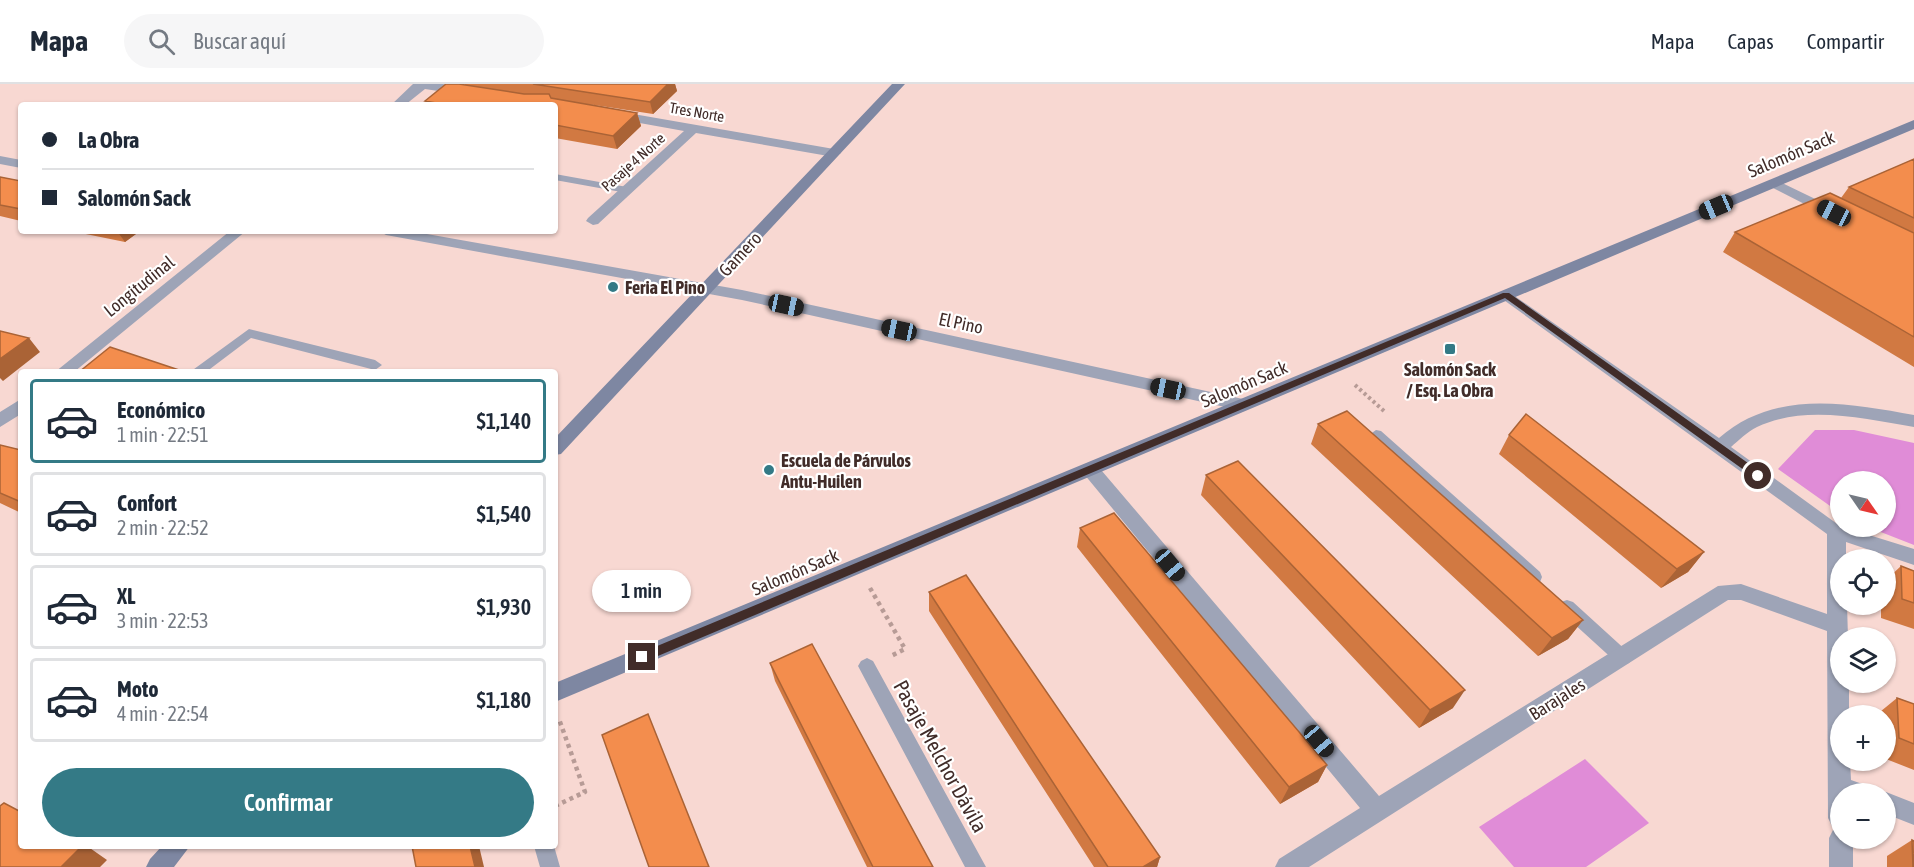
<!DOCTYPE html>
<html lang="es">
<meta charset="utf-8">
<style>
:root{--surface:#fff;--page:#f6f6f7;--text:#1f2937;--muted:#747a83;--line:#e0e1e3;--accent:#347a86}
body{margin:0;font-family:"Asap Condensed",sans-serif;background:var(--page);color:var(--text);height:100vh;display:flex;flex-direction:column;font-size:22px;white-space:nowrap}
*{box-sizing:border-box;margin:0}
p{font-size:20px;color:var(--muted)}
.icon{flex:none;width:33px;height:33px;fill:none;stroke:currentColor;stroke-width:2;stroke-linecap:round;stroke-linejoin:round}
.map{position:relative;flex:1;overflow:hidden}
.sheet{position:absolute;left:18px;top:285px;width:540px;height:480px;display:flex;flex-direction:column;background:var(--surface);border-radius:6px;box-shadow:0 2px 4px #0004}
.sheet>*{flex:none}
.banner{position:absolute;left:18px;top:18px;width:540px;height:132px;border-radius:6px;box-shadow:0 2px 4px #0004;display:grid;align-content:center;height:132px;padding:0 24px;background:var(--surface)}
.needle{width:39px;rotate:124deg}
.fabs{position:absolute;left:1830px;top:387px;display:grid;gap:12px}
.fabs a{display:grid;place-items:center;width:66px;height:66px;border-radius:50%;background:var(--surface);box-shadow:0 2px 4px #0004;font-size:30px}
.end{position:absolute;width:27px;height:27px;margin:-14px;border:8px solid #412c29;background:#fff;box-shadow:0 0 0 3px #fff}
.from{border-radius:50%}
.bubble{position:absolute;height:42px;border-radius:21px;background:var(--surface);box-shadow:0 2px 4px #0004;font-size:20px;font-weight:600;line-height:42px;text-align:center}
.car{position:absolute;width:18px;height:36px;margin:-18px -9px;border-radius:8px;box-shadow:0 0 4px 2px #0007;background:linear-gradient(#222 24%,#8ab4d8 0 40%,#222 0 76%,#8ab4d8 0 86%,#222 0)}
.banner b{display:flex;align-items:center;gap:21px;height:57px;font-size:22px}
.banner b+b{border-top:2px solid var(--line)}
.banner i{width:15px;height:15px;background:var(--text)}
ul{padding:10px 0 0;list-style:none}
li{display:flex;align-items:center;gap:18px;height:84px;margin:0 12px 9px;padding:0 12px;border:3px solid var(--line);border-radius:6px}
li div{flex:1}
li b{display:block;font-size:22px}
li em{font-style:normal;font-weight:600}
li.on{border-color:var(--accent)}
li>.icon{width:54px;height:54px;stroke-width:1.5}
.cta{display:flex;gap:12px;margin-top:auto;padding:12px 24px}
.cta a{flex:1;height:69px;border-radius:36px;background:var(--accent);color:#fff;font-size:24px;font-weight:600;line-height:69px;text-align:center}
header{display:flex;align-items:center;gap:36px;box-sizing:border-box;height:84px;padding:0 30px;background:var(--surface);border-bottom:2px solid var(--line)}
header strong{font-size:28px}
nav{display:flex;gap:33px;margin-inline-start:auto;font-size:21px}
.search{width:420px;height:54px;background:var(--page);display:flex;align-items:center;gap:15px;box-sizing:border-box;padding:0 21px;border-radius:33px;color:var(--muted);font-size:22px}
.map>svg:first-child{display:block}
.green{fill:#e08cd7}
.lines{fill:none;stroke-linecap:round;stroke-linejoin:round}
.path-far1{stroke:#b79b96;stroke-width:4;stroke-dasharray:3 3;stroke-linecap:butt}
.path{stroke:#b79b96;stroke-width:4.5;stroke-dasharray:4 4;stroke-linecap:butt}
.lane{fill:#9ea4b7;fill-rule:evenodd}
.street{fill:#9ea4b7;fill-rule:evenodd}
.secondary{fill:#7e87a2;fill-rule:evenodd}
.wall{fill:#d17942}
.shaded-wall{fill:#aa6336}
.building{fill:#f38d4d;stroke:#aa6336;stroke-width:1.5}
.route{fill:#412c29}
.poi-dot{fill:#347a86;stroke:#fff;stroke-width:2}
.labels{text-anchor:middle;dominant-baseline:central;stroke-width:4.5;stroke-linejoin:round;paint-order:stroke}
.far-street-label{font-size:15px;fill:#412c29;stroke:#fff}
.street-label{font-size:18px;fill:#412c29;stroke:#fff}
.poi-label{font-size:18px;font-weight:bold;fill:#412c29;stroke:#fff;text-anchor:start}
.near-street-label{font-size:21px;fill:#412c29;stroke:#fff}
</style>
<header>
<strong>Mapa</strong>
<div class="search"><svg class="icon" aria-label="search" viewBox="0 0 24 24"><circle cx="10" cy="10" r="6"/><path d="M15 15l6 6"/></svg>Buscar aquí</div>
<nav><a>Mapa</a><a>Capas</a><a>Compartir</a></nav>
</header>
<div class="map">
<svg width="1914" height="783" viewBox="0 0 1914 783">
<rect width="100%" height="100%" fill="#f8d8d2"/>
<path class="green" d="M1815 346H1854L1914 359V461L1868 443 1886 442V398H1840V429L1778 385Z
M1585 675 1649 739 1586 783H1514L1479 743Z"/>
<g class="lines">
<path class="path-far1" d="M1355 301 1385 328"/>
<path class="path" d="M870 504 905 565 891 572
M555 722 585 708 559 635"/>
<path class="lane" d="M555 90 627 103 633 106 627 109 555 96Z
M249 245 375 276 382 281 375 286 251 254 206 288H190Z
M1376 346 1381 347 1540 488 1542 493 1540 498 1534 500 1528 498 1371 355 1369 351Z
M1567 516 1573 518 1629 569 1632 574 1629 579 1623 581 1617 579 1561 528 1559 523 1561 518Z
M867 574 873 577 986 783H965L858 582 861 577Z
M534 762H554L560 783H540Z"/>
<path class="street" d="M413 0H443L471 7 465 11 425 5 405 21H391Z
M616 27 834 65 841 69 834 73 696 49 598 140 593 141 586 137 588 134 684 47 612 34 610 31Z
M0 72 21 76V84L0 80Z
M1774 95 1836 125 1838 128 1836 131H1826L1769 102 1767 99Z
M230 147H246L74 288H55Z
M379 147H410L742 206 1243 315 1251 321 1243 327 742 216 386 151Z
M1506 206 1719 354C1775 305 1847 319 1914 331V343C1865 335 1805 320 1757 343 1747 348 1739 356 1731 363L1840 442 1914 465V481L1846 458V476H1840V520H1847L1848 554H1840V598H1849V632H1840V676H1850L1851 696 1868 702 1871 710H1840V754H1853V783H1829V754L1833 746 1837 744 1832 742 1828 734 1827 547 1741 516H1728L1309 783H1275L1279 775 1360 724 1084 390 1081 385 1084 380H1096L1379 712 1718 502 1741 500 1827 530V450L1501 214 1498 211 1501 208Z
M21 315V330L0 343V328Z
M1886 708 1914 719V741L1886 730V710H1882Z"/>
<path class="secondary" d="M892 0H905L561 370 555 371V354Z
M1914 36V45L555 618V599Z
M162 762H190L174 783H146L150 775Z"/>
</g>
<path class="wall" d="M465 0H675L677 7 653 30 588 20 637 29 641 42 617 65 555 54V21H427L425 17 465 1Z
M1914 75V283L1723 168 1735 148 1841 114 1849 103Z
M0 93 21 97V137L0 132Z
M71 147H140L125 158Z
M1318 340 1583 536 1568 555 1538 572 1311 360Z
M1509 351 1704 468 1688 488 1661 504 1499 370Z
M0 361 21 366V429L0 419Z
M1206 391 1453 624 1419 644 1201 411Z
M1080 444 1327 681 1318 698 1280 720 1077 463Z
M1901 482 1914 487V545L1881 534V520H1886V496Z
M929 508 1160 773 1157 783H1094L929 527Z
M770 579 933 783H867L775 597Z
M1897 614 1914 620V686L1886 675V632H1875Z
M1912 756 1914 783H1887V772Z"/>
<path class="shaded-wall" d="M668 0H675L677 7 653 30 650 18Z
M637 29 641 42 617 65 613 52Z
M117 147H140L125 158Z
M29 254 40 268 3 297 0 294V275Z
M1704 468 1688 488 1661 504 1677 485Z
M1583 536 1568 555 1538 572 1552 554Z
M1465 606 1453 624 1419 644 1430 626Z
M1327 681 1318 698 1280 720 1289 703Z
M82 762H87L107 776 100 783H61Z
M470 762H479L484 783H475Z
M1160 773 1157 783H1143Z"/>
<path class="building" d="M446 0H459L524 10H549L551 14 637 29 613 52 555 41V21H447L425 17Z
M533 0H668L650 18Z
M1914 75V134L1849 103Z
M0 93 21 97V125L0 121Z
M1830 109 1914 149V253L1735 148Z
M0 247 29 254 0 275Z
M110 263 185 288H79Z
M1347 327 1583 536 1552 554 1318 340Z
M1526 330 1704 468 1677 485 1509 351Z
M0 361 21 366V418L0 409Z
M1238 377 1465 606 1430 626 1206 391Z
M1114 429 1327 681 1289 703 1080 444Z
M1901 482 1914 487V519L1902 515Z
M966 491 1160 773 1143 783H1108L929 508Z
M812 560 933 783H873L770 579Z
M1897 614 1914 620V660L1899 654Z
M648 630 709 783H649L602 651Z
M4 719 21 728V762H82L61 783H0V722Z
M1912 756 1914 757V783H1913Z
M412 762H470L475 783H416Z"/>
<path class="route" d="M1503 209H1509L1762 389V394H1755L1505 214 646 577H638L636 573 638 570Z"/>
<g class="poi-dot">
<circle cx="613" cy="203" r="6"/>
<rect x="1444" y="259" width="12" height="12" rx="3"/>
<circle cx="769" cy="386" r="6"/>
</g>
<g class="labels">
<g class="far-street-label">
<text transform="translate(697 28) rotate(10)">Tres Norte</text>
<text transform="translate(633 78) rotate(-42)">Pasaje 4 Norte</text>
</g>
<g class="street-label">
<text transform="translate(1791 70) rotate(-23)">Salomón Sack</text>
<text transform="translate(740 170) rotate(-47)">Gamero</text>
<text transform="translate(139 202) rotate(-39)">Longitudinal</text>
<text transform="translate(961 239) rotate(12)">El Pino</text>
<text transform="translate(1244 300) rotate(-23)">Salomón Sack</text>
<text transform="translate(795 488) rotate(-23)">Salomón Sack</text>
<text transform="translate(1557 615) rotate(-32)">Barajales</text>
</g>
<g class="poi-label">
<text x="625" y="203">Feria El Pino</text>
<text x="1450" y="285" text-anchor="middle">Salomón Sack<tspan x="1450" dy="21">/ Esq. La Obra</tspan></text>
<text x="781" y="376">Escuela de Párvulos<tspan x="781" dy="21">Antu-Huilen</tspan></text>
</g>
<g class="near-street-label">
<text transform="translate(941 672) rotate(61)">Pasaje Melchor Dávila</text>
</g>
</g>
</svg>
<div class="fabs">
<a><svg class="needle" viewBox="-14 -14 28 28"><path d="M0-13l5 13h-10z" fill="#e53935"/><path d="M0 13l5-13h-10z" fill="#747a83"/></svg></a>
<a><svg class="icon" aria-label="locate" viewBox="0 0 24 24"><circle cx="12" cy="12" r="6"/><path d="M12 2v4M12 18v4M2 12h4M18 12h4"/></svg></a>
<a><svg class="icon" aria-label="layers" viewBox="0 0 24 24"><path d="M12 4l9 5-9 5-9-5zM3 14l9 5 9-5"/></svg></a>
<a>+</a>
<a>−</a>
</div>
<i class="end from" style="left:1758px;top:392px"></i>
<i class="end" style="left:642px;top:573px"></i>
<div class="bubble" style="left:592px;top:486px;width:99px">1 min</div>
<i class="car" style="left:1716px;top:123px;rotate:247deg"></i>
<i class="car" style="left:1834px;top:129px;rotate:297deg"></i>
<i class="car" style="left:786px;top:221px;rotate:102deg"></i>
<i class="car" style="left:899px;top:246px;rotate:282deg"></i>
<i class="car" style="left:1168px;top:305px;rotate:282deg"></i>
<i class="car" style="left:1170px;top:481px;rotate:140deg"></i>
<i class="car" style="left:1319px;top:657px;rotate:140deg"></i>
<div class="banner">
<b><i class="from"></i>La Obra</b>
<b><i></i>Salomón Sack</b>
</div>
<section class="sheet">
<ul>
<li class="on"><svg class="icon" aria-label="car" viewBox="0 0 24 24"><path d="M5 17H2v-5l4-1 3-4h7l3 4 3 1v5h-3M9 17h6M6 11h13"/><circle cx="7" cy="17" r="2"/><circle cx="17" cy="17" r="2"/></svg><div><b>Económico</b><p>1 min · 22:51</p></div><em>$1,140</em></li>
<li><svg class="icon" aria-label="car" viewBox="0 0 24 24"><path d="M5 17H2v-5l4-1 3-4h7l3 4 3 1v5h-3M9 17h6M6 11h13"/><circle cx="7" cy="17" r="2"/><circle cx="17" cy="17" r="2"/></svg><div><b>Confort</b><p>2 min · 22:52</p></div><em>$1,540</em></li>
<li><svg class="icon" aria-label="car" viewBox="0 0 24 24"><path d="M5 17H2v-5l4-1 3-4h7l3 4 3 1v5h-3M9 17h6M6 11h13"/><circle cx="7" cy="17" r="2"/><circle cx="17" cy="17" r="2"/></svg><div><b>XL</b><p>3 min · 22:53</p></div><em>$1,930</em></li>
<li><svg class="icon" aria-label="car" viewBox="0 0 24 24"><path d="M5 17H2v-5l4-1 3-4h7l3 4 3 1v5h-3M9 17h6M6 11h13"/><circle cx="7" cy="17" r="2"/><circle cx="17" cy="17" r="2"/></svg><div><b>Moto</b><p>4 min · 22:54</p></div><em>$1,180</em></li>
</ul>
<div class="cta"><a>Confirmar</a></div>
</section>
</div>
